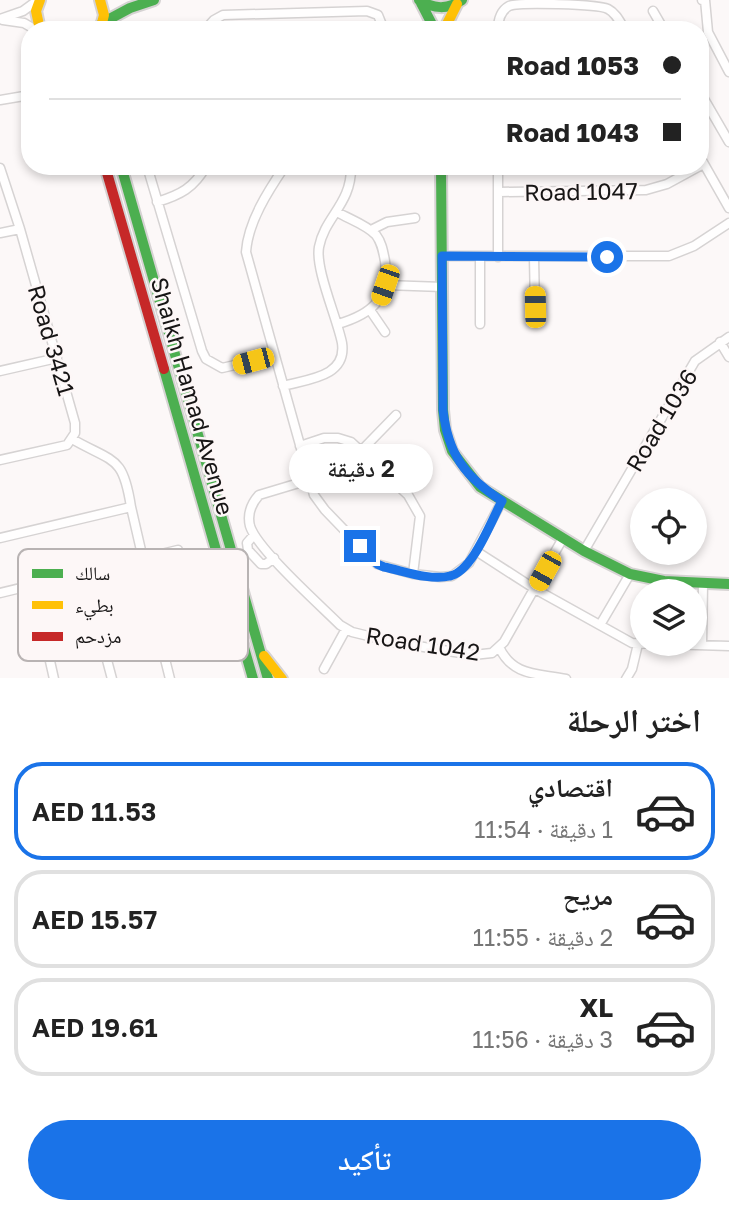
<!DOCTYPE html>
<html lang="ar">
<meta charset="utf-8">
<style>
:root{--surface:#fff;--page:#f2f2f2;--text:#222;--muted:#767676;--line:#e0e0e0;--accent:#1a73e8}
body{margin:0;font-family:"Golos Text","Noto Naskh Arabic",sans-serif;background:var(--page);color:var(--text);direction:rtl;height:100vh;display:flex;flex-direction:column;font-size:26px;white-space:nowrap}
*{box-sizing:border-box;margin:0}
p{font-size:23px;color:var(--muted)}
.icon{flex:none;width:38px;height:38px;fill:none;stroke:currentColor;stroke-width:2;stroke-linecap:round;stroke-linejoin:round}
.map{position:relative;height:678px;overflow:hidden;direction:ltr}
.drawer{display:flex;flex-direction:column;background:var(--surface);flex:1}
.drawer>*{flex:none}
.guide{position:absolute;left:21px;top:21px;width:688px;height:154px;border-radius:28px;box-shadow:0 4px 10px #0003;direction:rtl;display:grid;align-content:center;height:154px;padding:0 28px;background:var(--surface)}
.buttons{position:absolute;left:630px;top:488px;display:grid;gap:14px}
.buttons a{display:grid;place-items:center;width:77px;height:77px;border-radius:50%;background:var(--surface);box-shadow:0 4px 10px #0003;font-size:35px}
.end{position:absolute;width:32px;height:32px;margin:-16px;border:9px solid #1a73e8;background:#fff;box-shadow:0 0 0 4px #fff}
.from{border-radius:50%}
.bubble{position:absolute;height:49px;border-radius:24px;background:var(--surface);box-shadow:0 4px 10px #0003;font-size:23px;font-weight:600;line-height:49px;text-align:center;direction:rtl}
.car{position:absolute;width:21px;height:42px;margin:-21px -10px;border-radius:9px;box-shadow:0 0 5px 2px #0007;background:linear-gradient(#f5c518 24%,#345 0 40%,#f5c518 0 76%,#345 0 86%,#f5c518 0)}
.guide b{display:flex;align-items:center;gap:24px;height:66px;font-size:26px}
.guide b+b{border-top:2px solid var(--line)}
.guide i{width:18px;height:18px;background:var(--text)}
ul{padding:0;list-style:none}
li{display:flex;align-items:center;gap:21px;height:98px;margin:0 14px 10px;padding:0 14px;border:4px solid var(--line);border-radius:28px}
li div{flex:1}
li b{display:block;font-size:26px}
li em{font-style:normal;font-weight:600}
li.active{border-color:var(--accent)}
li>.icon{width:63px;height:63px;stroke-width:1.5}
h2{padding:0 28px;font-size:32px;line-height:84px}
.primary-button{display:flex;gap:14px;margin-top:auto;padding:14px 28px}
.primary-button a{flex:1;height:80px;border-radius:42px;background:var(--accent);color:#fff;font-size:28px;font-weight:600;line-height:80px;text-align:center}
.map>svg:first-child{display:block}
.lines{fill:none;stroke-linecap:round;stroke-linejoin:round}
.street-casing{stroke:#d6d3d3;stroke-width:11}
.fast-casing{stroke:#d6d3d3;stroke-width:14}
.slow-casing{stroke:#d6d3d3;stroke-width:14}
.jam-casing{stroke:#d6d3d3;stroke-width:14}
.street{stroke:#fffefe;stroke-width:8}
.fast{stroke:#4caf50;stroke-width:10}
.slow{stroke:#ffc107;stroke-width:10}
.jam{stroke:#c62828;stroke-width:10}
.route{stroke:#1a73e8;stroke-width:9}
.labels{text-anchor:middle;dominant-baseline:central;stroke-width:5;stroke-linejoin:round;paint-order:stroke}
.street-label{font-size:23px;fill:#171515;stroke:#fdf7f7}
.key{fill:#fdf7f7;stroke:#b8b3b3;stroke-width:2}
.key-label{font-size:19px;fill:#171515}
</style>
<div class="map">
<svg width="729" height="679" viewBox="0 0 729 679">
<rect width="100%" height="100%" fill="#fcf8f8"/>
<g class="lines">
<g class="street-casing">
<path id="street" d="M702 0H705L708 32 729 72
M653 11 664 30
M0 19 23 11 38 0
M3 20 24 23 36 30
M141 27 146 30
M205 30 214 20 223 15 367 11 378 15 384 30
M498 30C498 21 500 11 509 6 519 2 598 4 608 9 616 13 620 22 625 30
M700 92 729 142
M0 100 30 95
M700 157 729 208
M147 166 202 351 206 359 222 368 274 356
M285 166C268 191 248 222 246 252L314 495 325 510 377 564 413 574 440 577 452 576 469 563 502 501
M0 168 20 229 75 423V433L67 445 0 460
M499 192 646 190 667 184 700 166
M157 202C180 195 194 188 206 166
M337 212C349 219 367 225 376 235 382 243 383 251 385 261 390 299 372 314 338 324
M371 230 387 222 415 218
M0 233 20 229
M442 256H669L694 246 729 223
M480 257V324
M498 257V166
M534 257 535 308
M385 285 443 287
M370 310 385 332
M720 342 729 357
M0 371 57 358
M283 386C308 379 347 377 342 343 337 318 315 269 319 247 325 216 352 204 351 166
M72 439C114 463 123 455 131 507
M300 446 324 438H338L351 442 408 495 420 516 413 574
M361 451 396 415
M309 480 259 495C251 504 247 514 250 526 257 549 320 605 340 625L352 632 393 642 473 655 492 653 504 642 563 538
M254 535 247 543 248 550 261 564H266L274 558
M0 538 131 507 143 559
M476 551 535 589 632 643 729 646
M584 551 695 361 729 337
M84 573 112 679
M33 585 54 679
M0 593 178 550
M154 615 170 679
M600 625 630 574
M98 627 194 605
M702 644 703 584
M499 647C513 677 538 673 566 679
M324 669 346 629
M626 679 632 669 638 644"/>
</g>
<g class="fast-casing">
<path id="fast" d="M419 0C434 9 447 10 462 0
M421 3 435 30
M102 23 130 8 154 0
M121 166 268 679
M441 166 443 410 445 430 452 451 480 487 584 551 630 574 664 581 729 584
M164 369 253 679"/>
</g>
<g class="slow-casing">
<path id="slow" d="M40 0 36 11 40 30
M100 0 104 15 101 27
M444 30 457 4
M264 656 282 679"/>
</g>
<g class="jam-casing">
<path id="jam" d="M105 166 164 369"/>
</g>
<use href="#street" class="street"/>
<use href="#fast" class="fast"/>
<use href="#slow" class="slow"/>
<use href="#jam" class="jam"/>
</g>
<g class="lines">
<path class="route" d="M360 546 377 564 384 567C404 571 430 581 450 576 473 571 491 521 502 501 465 477 448 454 443 410L442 256 607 257"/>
</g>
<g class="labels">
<g class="street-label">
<text transform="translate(581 191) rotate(-1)">Road 1047</text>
<text transform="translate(52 340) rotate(74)">Road 3421</text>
<text transform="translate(193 396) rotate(74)">Shaikh Hamad Avenue</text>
<text transform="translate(661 420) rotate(-59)">Road 1036</text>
<text transform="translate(423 643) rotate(9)">Road 1042</text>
</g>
</g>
<rect x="18" y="549" width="230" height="112" rx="10" class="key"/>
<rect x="32" y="569" width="31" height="9" fill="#4caf50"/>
<rect x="32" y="601" width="31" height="8" fill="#ffc107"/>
<rect x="32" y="632" width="31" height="9" fill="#c62828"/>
<g class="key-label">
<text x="75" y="580">سالك</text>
<text x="75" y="612">بطيء</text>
<text x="75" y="643">مزدحم</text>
</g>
</svg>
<div class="buttons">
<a><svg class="icon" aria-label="locate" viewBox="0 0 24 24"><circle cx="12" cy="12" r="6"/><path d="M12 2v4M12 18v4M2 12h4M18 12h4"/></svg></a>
<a><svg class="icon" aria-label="layers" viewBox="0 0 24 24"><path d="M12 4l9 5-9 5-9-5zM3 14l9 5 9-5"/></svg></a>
</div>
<i class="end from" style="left:607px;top:257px"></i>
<i class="end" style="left:360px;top:546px"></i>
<div class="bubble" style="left:289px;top:444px;width:144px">2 دقيقة</div>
<i class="car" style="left:385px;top:285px;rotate:199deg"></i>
<i class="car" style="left:535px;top:307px;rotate:359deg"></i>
<i class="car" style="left:253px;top:361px;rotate:255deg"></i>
<i class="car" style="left:545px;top:571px;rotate:209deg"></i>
<div class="guide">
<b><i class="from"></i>Road 1053</b>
<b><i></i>Road 1043</b>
</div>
</div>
<section class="drawer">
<h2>اختر الرحلة</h2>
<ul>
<li class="active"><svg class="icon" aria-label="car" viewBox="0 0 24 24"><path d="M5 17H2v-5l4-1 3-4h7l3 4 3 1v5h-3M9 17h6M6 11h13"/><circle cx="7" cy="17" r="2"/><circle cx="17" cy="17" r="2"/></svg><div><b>اقتصادي</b><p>1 دقيقة · 11:54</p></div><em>AED 11.53</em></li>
<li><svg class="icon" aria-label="car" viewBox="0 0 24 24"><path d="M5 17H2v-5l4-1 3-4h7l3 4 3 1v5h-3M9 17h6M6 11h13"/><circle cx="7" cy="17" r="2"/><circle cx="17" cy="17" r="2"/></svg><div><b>مريح</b><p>2 دقيقة · 11:55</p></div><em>AED 15.57</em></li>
<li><svg class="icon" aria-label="car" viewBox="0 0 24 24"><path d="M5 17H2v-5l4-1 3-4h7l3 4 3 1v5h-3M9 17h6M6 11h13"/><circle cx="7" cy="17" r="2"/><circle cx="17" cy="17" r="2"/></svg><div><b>XL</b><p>3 دقيقة · 11:56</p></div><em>AED 19.61</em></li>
</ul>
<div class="primary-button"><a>تأكيد</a></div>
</section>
